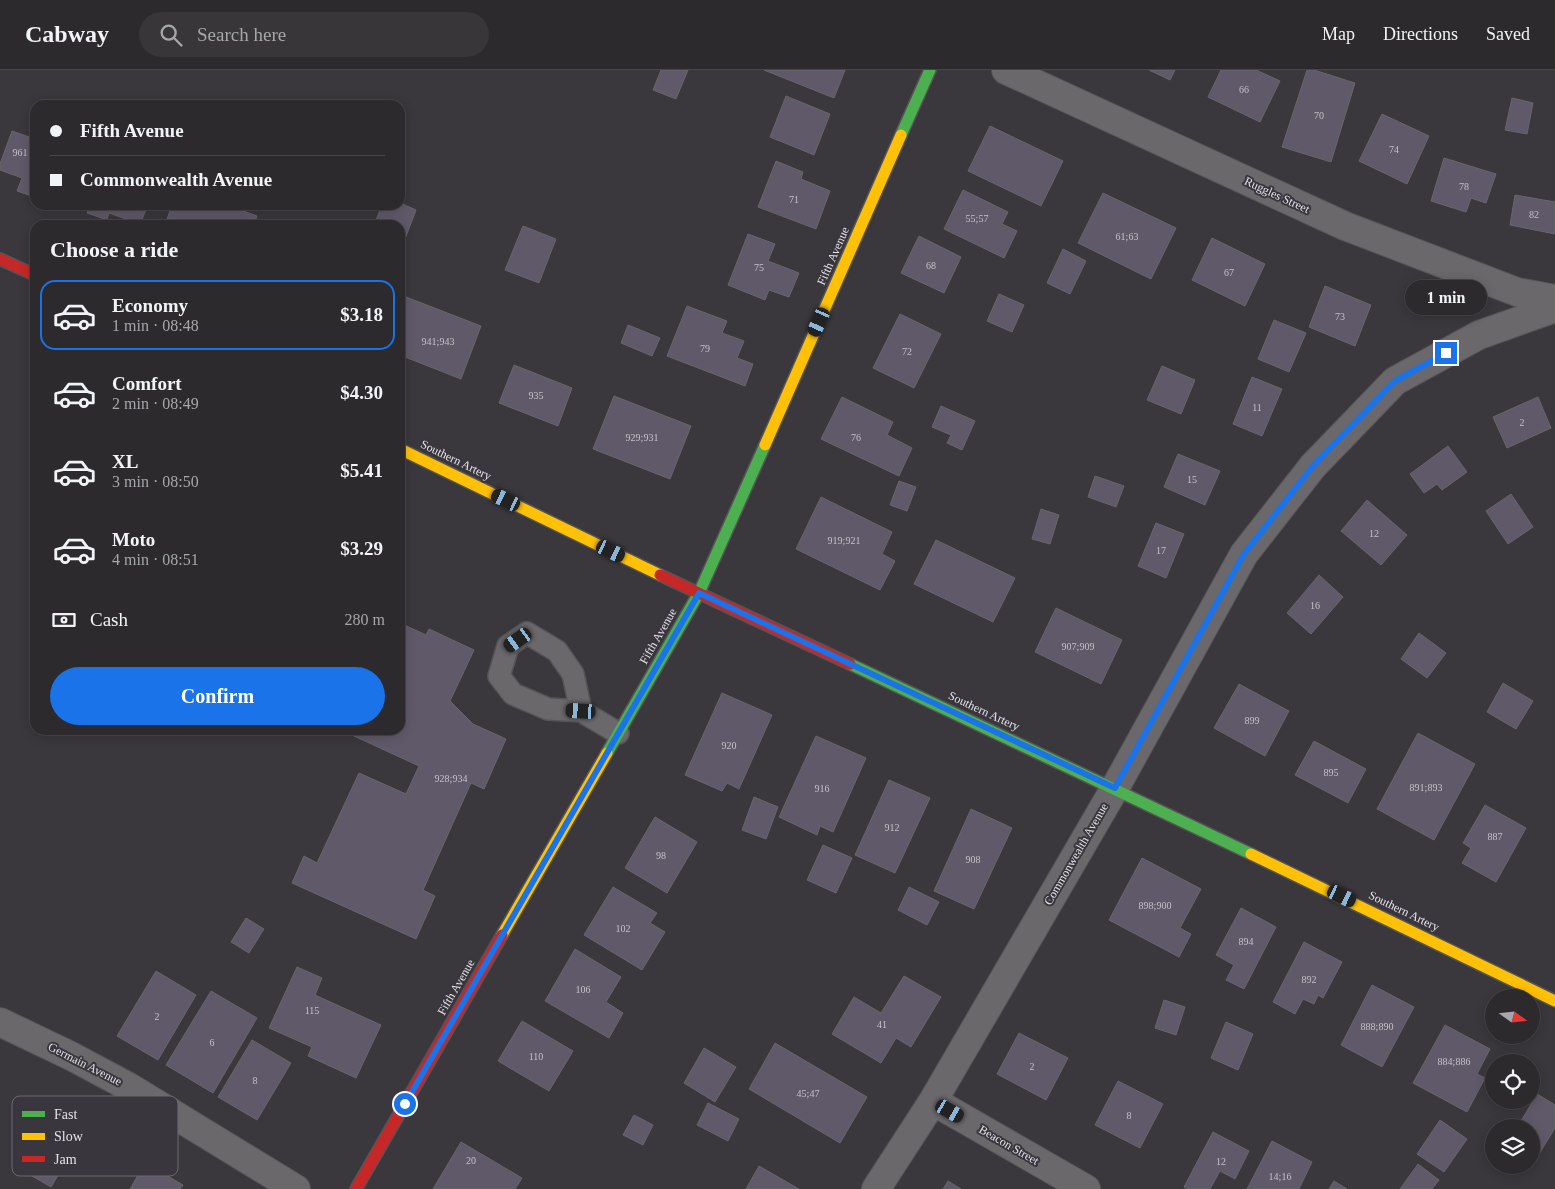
<!DOCTYPE html>
<meta charset="utf-8">
<style>
:root{--surface:#2c2a2d;--page:#383639;--text:#f1f3f6;--muted:#a6a7aa;--line:#484649;--accent:#1a73e8}
body{margin:0;font-family:"Times New Roman",serif;background:var(--page);color:var(--text);height:100vh;display:flex;flex-direction:column;font-size:19px;white-space:nowrap}
*{box-sizing:border-box;margin:0}
p{font-size:16px;color:var(--muted)}
.icon{flex:none;width:28px;height:28px;fill:none;stroke:currentColor;stroke-width:2;stroke-linecap:round;stroke-linejoin:round}
.map{position:relative;flex:1;overflow:hidden}
.panel{position:absolute;left:30px;top:150px;width:375px;height:515px;display:flex;flex-direction:column;background:var(--surface);border-radius:15px;box-shadow:0 2px 12px #0003,0 0 0 1px var(--line)}
.panel>*{flex:none}
.guide{position:absolute;left:30px;top:30px;width:375px;height:110px;border-radius:15px;box-shadow:0 2px 12px #0003,0 0 0 1px var(--line);display:grid;align-content:center;height:110px;padding:0 20px;background:var(--surface)}
.needle{width:32px;rotate:105deg}
.tools{position:absolute;left:1485px;top:919px;display:grid;gap:10px}
.tools a{display:grid;place-items:center;width:55px;height:55px;border-radius:50%;background:var(--surface);box-shadow:0 2px 12px #0003,0 0 0 1px var(--line);font-size:25px}
.end{position:absolute;width:22px;height:22px;margin:-11px;border:6px solid #1a73e8;background:#fff;box-shadow:0 0 0 2px #fff}
.from{border-radius:50%}
.bubble{position:absolute;height:35px;border-radius:18px;background:var(--surface);box-shadow:0 2px 12px #0003,0 0 0 1px var(--line);font-size:16px;font-weight:700;line-height:35px;text-align:center}
.car{position:absolute;width:15px;height:30px;margin:-15px -8px;border-radius:6px;box-shadow:0 0 4px 1px #0007;background:linear-gradient(#222 24%,#8ab4d8 0 40%,#222 0 76%,#8ab4d8 0 86%,#222 0)}
.guide b{display:flex;align-items:center;gap:18px;height:48px;font-size:19px}
.guide b+b{border-top:1px solid var(--line)}
.guide i{width:12px;height:12px;background:var(--text)}
ul{padding:0;list-style:none}
li{display:flex;align-items:center;gap:15px;height:70px;margin:0 10px 8px;padding:0 10px;border:2px solid transparent;border-radius:15px}
li div{flex:1}
li b{display:block;font-size:19px}
li em{font-style:normal;font-weight:700}
li.on{border-color:var(--accent)}
li>.icon{width:45px;height:45px;stroke-width:1.5}
h2{padding:0 20px;font-size:22px;line-height:60px}
.pay{display:flex;align-items:center;gap:12px;height:55px;padding:0 20px;font-size:19px}
.pay p{margin-inline-start:auto}
.cta{display:flex;gap:10px;margin-top:auto;padding:10px 20px}
.cta a{flex:1;height:58px;border-radius:30px;background:var(--accent);color:#fff;font-size:20px;font-weight:700;line-height:58px;text-align:center}
header{display:flex;align-items:center;gap:30px;box-sizing:border-box;height:70px;padding:0 25px;background:var(--surface);border-bottom:1px solid var(--line)}
header strong{font-size:24px}
nav{display:flex;gap:28px;margin-inline-start:auto;font-size:18px}
.search{width:350px;height:45px;background:var(--page);display:flex;align-items:center;gap:12px;box-sizing:border-box;padding:0 18px;border-radius:28px;color:var(--muted);font-size:19px}
.map>svg:first-child{display:block}
.building{fill:#605969;stroke:#676669}
.lines{fill:none;stroke-linecap:round;stroke-linejoin:round}
.lane-casing{stroke:#555457;stroke-width:24}
.street-casing{stroke:#555457;stroke-width:30}
.fast-casing{stroke:#555457;stroke-width:14}
.slow-casing{stroke:#555457;stroke-width:14}
.jam-casing{stroke:#555457;stroke-width:14}
.lane{stroke:#6a686b;stroke-width:21}
.street{stroke:#6a686b;stroke-width:28}
.fast{stroke:#4caf50;stroke-width:11}
.slow{stroke:#ffc107;stroke-width:11}
.jam{stroke:#c62828;stroke-width:11}
.route{stroke:#1a73e8;stroke-width:6}
.labels{text-anchor:middle;dominant-baseline:central;stroke-width:4;stroke-linejoin:round;paint-order:stroke}
.number-label{font-size:10px;fill:#c3c0c8}
.street-label{font-size:12px;fill:#e4e2e7;stroke:#39363e}
.key{fill:#39363e;stroke:#6c6a71;stroke-width:1}
.key-label{font-size:14px;fill:#e4e2e7}
</style>
<header>
<strong>Cabway</strong>
<div class="search"><svg class="icon" aria-label="search" viewBox="0 0 24 24"><circle cx="10" cy="10" r="6"/><path d="M15 15l6 6"/></svg>Search here</div>
<nav><a>Map</a><a>Directions</a><a>Saved</a></nav>
</header>
<div class="map">
<svg width="1555" height="1119" viewBox="0 0 1555 1119">
<rect width="100%" height="100%" fill="#3a383c"/>
<path class="building" d="M661 0H688L676 29 653 20Z
M764 0H845L834 28Z
M1149 0H1175L1170 10Z
M1221 0H1256L1280 11 1260 52 1208 27Z
M1307 0H1314L1355 13 1331 92 1282 77Z
M786 26 830 44 814 85 770 67Z
M1512 28 1533 33 1527 64 1505 60Z
M1382 44 1429 66 1407 114 1359 91Z
M990 56 1063 91 1041 136 968 101Z
M12 61 35 69V127L17 121 22 108 0 100V94Z
M1444 88 1496 104 1486 133 1471 128 1466 142 1431 131Z
M776 91 803 102 801 109 830 121 816 159 758 137Z
M963 120 1008 142 1002 154 1017 161 1004 188 944 159Z
M1103 123 1176 158 1151 209 1078 173Z
M1515 125 1555 132V164L1510 155Z
M400 133 416 140 400 182V155H374L382 135H400Z
M85 135H148L140 154 109 143 107 150 87 143 90 137Z
M172 135H227L257 146 254 155H165Z
M523 156 556 169 539 213 505 200Z
M748 164 775 174 768 191 799 203 789 227 769 220 765 230 728 215Z
M919 166 961 187 944 223 901 203Z
M1212 168 1265 194 1245 236 1192 210Z
M1063 179 1086 191 1070 224 1047 213Z
M1325 216 1371 235 1355 276 1309 257Z
M999 224 1024 235 1012 262 987 251Z
M406 227 481 256 461 309 400 285V243Z
M687 236 727 251 722 263 744 271 737 288 753 294 745 316 667 286Z
M900 244 941 264 914 318 873 298Z
M1274 250 1306 263 1289 302 1258 289Z
M628 255 660 268 652 286 621 273Z
M514 295 572 318 558 356 499 333Z
M1162 296 1195 310 1181 344 1147 330Z
M1252 307 1282 319 1262 366 1233 354Z
M614 326 691 356 670 409 593 379Z
M842 327 893 352 887 365 912 378 899 406 821 369Z
M1538 327 1551 358 1507 378 1493 347Z
M941 336 975 351 962 380 947 373 951 365 932 357Z
M1448 376 1467 402 1442 420 1437 414 1424 423 1410 404Z
M1178 384 1220 401 1205 435 1164 417Z
M1095 406 1124 416 1116 437 1088 427Z
M899 411 916 417 907 441 890 435Z
M1511 424 1533 457 1508 474 1486 441Z
M821 427 892 462 882 484 895 491 880 520 796 479Z
M1367 430 1407 465 1381 495 1341 461Z
M1041 439 1059 445 1050 474 1032 469Z
M1156 453 1184 464 1166 508 1138 496Z
M936 470 1015 508 993 552 914 514Z
M1319 505 1343 527 1311 564 1287 543Z
M1056 538 1122 570 1101 614 1035 582Z
M400 553 426 565 429 559 474 580 450 631 473 654 506 669 484 719 471 713 423 820 435 826 416 869 292 813 304 786 317 793 359 703 406 724 419 696 341 660H400Z
M1419 563 1446 583 1427 608 1401 589Z
M1503 613 1533 631 1516 659 1487 642Z
M1239 614 1289 641 1265 686 1214 658Z
M722 623 772 645 739 719 727 713 722 721 685 705Z
M1418 663 1475 694 1434 770 1377 739Z
M816 666 866 688 833 762 820 756 817 765 779 747Z
M1314 671 1366 699 1348 733 1295 705Z
M889 710 930 728 895 803 855 785Z
M754 727 778 737 766 769 742 760Z
M1485 735 1526 758 1496 812 1462 793 1471 778 1463 773Z
M971 739 1012 758 974 839 934 821Z
M655 747 697 772 667 823 625 798Z
M823 775 852 788 836 823 807 810Z
M1142 788 1201 819 1180 858 1191 864 1179 887 1109 850Z
M613 817 657 843 650 853 665 862 642 900 584 865Z
M909 817 939 832 927 855 898 840Z
M1241 838 1276 857 1244 919 1226 910 1234 895 1216 885Z
M246 848 264 859 249 883 231 872Z
M1304 872 1342 892 1323 928 1318 925 1314 934 1303 929 1295 944 1273 932Z
M575 879 621 907 606 932 623 943 609 968 545 931Z
M297 897 322 908 315 925 381 955 356 1008 308 986 312 977 269 958Z
M156 901 196 925 158 990 117 966Z
M904 906 941 927 911 977 896 968 881 993 832 964 854 927 881 943Z
M1372 915 1414 937 1382 997 1341 975Z
M211 921 257 948 213 1023 166 995Z
M1164 930 1185 937 1176 965 1155 958Z
M522 951 573 981 549 1021 498 991Z
M1226 952 1253 964 1238 1000 1211 988Z
M1445 955 1490 979 1477 1004 1485 1008 1467 1042 1413 1013Z
M1019 963 1068 988 1046 1030 997 1004Z
M252 970 291 993 257 1050 218 1027Z
M775 973 867 1027 840 1073 749 1019Z
M704 978 736 997 715 1032 684 1013Z
M1118 1011 1163 1034 1140 1078 1095 1055Z
M1537 1024 1555 1035V1058L1539 1084 1531 1079V1058H1517Z
M51 1031 89 1054 51 1117 13 1095Z
M708 1033 739 1049 728 1071 697 1055Z
M634 1045 653 1055 643 1075 623 1065Z
M1440 1050 1467 1069 1444 1102 1417 1084Z
M1213 1062 1249 1081 1235 1109 1220 1101 1210 1119H1187L1184 1117Z
M1272 1071 1312 1092 1299 1119H1247Z
M461 1072 522 1108 515 1119H433Z
M145 1093 183 1115 180 1119H130Z
M1418 1094 1439 1110 1432 1119H1400Z
M759 1096 799 1119H746Z
M948 1111 961 1119H943Z
M1334 1111 1347 1119H1329Z"/>
<g class="lines">
<g class="lane-casing">
<path id="lane" d="M581 641 548 639 513 624 499 606 508 576 527 563 557 581 573 604 581 641 618 663"/>
</g>
<g class="street-casing">
<path id="street" d="M1006 0 1345 156 1517 222 1555 229
M0 952 71 986 129 1017 296 1119
M933 1031 1086 1119
M876 1119 933 1031 1115 718 1244 484 1313 396 1395 311 1479 265 1555 238"/>
</g>
<g class="fast-casing">
<path id="fast" d="M901 65 930 0
M850 594 1251 784
M607 683 699 523 765 375"/>
</g>
<g class="slow-casing">
<path id="slow" d="M765 375 901 65
M400 379 660 505
M1251 784 1555 931
M502 865 607 683"/>
</g>
<g class="jam-casing">
<path id="jam" d="M0 189 35 205
M660 505 850 594
M356 1119 502 865"/>
</g>
<use href="#lane" class="lane"/>
<use href="#street" class="street"/>
<use href="#fast" class="fast"/>
<use href="#slow" class="slow"/>
<use href="#jam" class="jam"/>
</g>
<g class="lines">
<path class="route" d="M405 1034 699 523 1115 718 1244 484 1313 396 1395 311 1446 283"/>
</g>
<g class="labels">
<g class="number-label">
<text x="1244" y="19">66</text>
<text x="1319" y="45">70</text>
<text x="1394" y="79">74</text>
<text x="20" y="82">961</text>
<text x="1464" y="116">78</text>
<text x="794" y="129">71</text>
<text x="1534" y="144">82</text>
<text x="977" y="148">55;57</text>
<text x="1127" y="166">61;63</text>
<text x="931" y="195">68</text>
<text x="759" y="197">75</text>
<text x="1229" y="202">67</text>
<text x="1340" y="246">73</text>
<text x="438" y="271">941;943</text>
<text x="705" y="278">79</text>
<text x="907" y="281">72</text>
<text x="536" y="325">935</text>
<text x="1257" y="337">11</text>
<text x="1522" y="352">2</text>
<text x="642" y="367">929;931</text>
<text x="856" y="367">76</text>
<text x="1192" y="409">15</text>
<text x="1374" y="463">12</text>
<text x="844" y="470">919;921</text>
<text x="1161" y="480">17</text>
<text x="1315" y="535">16</text>
<text x="1078" y="576">907;909</text>
<text x="1252" y="650">899</text>
<text x="729" y="675">920</text>
<text x="1331" y="702">895</text>
<text x="451" y="708">928;934</text>
<text x="1426" y="717">891;893</text>
<text x="822" y="718">916</text>
<text x="892" y="757">912</text>
<text x="1495" y="766">887</text>
<text x="661" y="785">98</text>
<text x="973" y="789">908</text>
<text x="1155" y="835">898;900</text>
<text x="623" y="858">102</text>
<text x="1246" y="871">894</text>
<text x="1309" y="909">892</text>
<text x="583" y="919">106</text>
<text x="312" y="940">115</text>
<text x="157" y="946">2</text>
<text x="882" y="954">41</text>
<text x="1377" y="956">888;890</text>
<text x="212" y="972">6</text>
<text x="536" y="986">110</text>
<text x="1454" y="991">884;886</text>
<text x="1032" y="996">2</text>
<text x="255" y="1010">8</text>
<text x="808" y="1023">45;47</text>
<text x="1129" y="1045">8</text>
<text x="471" y="1090">20</text>
<text x="1221" y="1091">12</text>
<text x="1280" y="1106">14;16</text>
</g>
<g class="street-label">
<text transform="translate(1277 125) rotate(25)">Ruggles Street</text>
<text transform="translate(833 186) rotate(-66)">Fifth Avenue</text>
<text transform="translate(456 390) rotate(26)">Southern Artery</text>
<text transform="translate(658 566) rotate(-60)">Fifth Avenue</text>
<text transform="translate(984 641) rotate(25)">Southern Artery</text>
<text transform="translate(1076 784) rotate(-60)">Commonwealth Avenue</text>
<text transform="translate(1404 841) rotate(26)">Southern Artery</text>
<text transform="translate(456 917) rotate(-60)">Fifth Avenue</text>
<text transform="translate(85 994) rotate(27)">Germain Avenue</text>
<text transform="translate(1009 1075) rotate(30)">Beacon Street</text>
</g>
</g>
<rect x="12" y="1026" width="166" height="80" rx="8" class="key"/>
<rect x="22" y="1041" width="23" height="6" fill="#4caf50"/>
<rect x="22" y="1063" width="23" height="7" fill="#ffc107"/>
<rect x="22" y="1086" width="23" height="6" fill="#c62828"/>
<g class="key-label">
<text x="54" y="1049">Fast</text>
<text x="54" y="1071">Slow</text>
<text x="54" y="1094">Jam</text>
</g>
</svg>
<div class="tools">
<a><svg class="needle" viewBox="-14 -14 28 28"><path d="M0-13l5 13h-10z" fill="#e53935"/><path d="M0 13l5-13h-10z" fill="#a6a7aa"/></svg></a>
<a><svg class="icon" aria-label="locate" viewBox="0 0 24 24"><circle cx="12" cy="12" r="6"/><path d="M12 2v4M12 18v4M2 12h4M18 12h4"/></svg></a>
<a><svg class="icon" aria-label="layers" viewBox="0 0 24 24"><path d="M12 4l9 5-9 5-9-5zM3 14l9 5 9-5"/></svg></a>
</div>
<i class="end from" style="left:405px;top:1034px"></i>
<i class="end" style="left:1446px;top:283px"></i>
<div class="bubble" style="left:1405px;top:210px;width:82px">1 min</div>
<i class="car" style="left:819px;top:252px;rotate:204deg"></i>
<i class="car" style="left:506px;top:430px;rotate:296deg"></i>
<i class="car" style="left:611px;top:481px;rotate:116deg"></i>
<i class="car" style="left:518px;top:570px;rotate:235deg"></i>
<i class="car" style="left:581px;top:641px;rotate:273deg"></i>
<i class="car" style="left:1342px;top:826px;rotate:116deg"></i>
<i class="car" style="left:950px;top:1041px;rotate:120deg"></i>
<div class="guide">
<b><i class="from"></i>Fifth Avenue</b>
<b><i></i>Commonwealth Avenue</b>
</div>
<section class="panel">
<h2>Choose a ride</h2>
<ul>
<li class="on"><svg class="icon" aria-label="car" viewBox="0 0 24 24"><path d="M5 17H2v-5l4-1 3-4h7l3 4 3 1v5h-3M9 17h6M6 11h13"/><circle cx="7" cy="17" r="2"/><circle cx="17" cy="17" r="2"/></svg><div><b>Economy</b><p>1 min · 08:48</p></div><em>$3.18</em></li>
<li><svg class="icon" aria-label="car" viewBox="0 0 24 24"><path d="M5 17H2v-5l4-1 3-4h7l3 4 3 1v5h-3M9 17h6M6 11h13"/><circle cx="7" cy="17" r="2"/><circle cx="17" cy="17" r="2"/></svg><div><b>Comfort</b><p>2 min · 08:49</p></div><em>$4.30</em></li>
<li><svg class="icon" aria-label="car" viewBox="0 0 24 24"><path d="M5 17H2v-5l4-1 3-4h7l3 4 3 1v5h-3M9 17h6M6 11h13"/><circle cx="7" cy="17" r="2"/><circle cx="17" cy="17" r="2"/></svg><div><b>XL</b><p>3 min · 08:50</p></div><em>$5.41</em></li>
<li><svg class="icon" aria-label="car" viewBox="0 0 24 24"><path d="M5 17H2v-5l4-1 3-4h7l3 4 3 1v5h-3M9 17h6M6 11h13"/><circle cx="7" cy="17" r="2"/><circle cx="17" cy="17" r="2"/></svg><div><b>Moto</b><p>4 min · 08:51</p></div><em>$3.29</em></li>
</ul>
<div class="pay"><svg class="icon" aria-label="cash" viewBox="0 0 24 24"><path d="M3 7h18v10H3z"/><circle cx="12" cy="12" r="2"/></svg>Cash<p>280 m</p></div>
<div class="cta"><a>Confirm</a></div>
</section>
</div>
